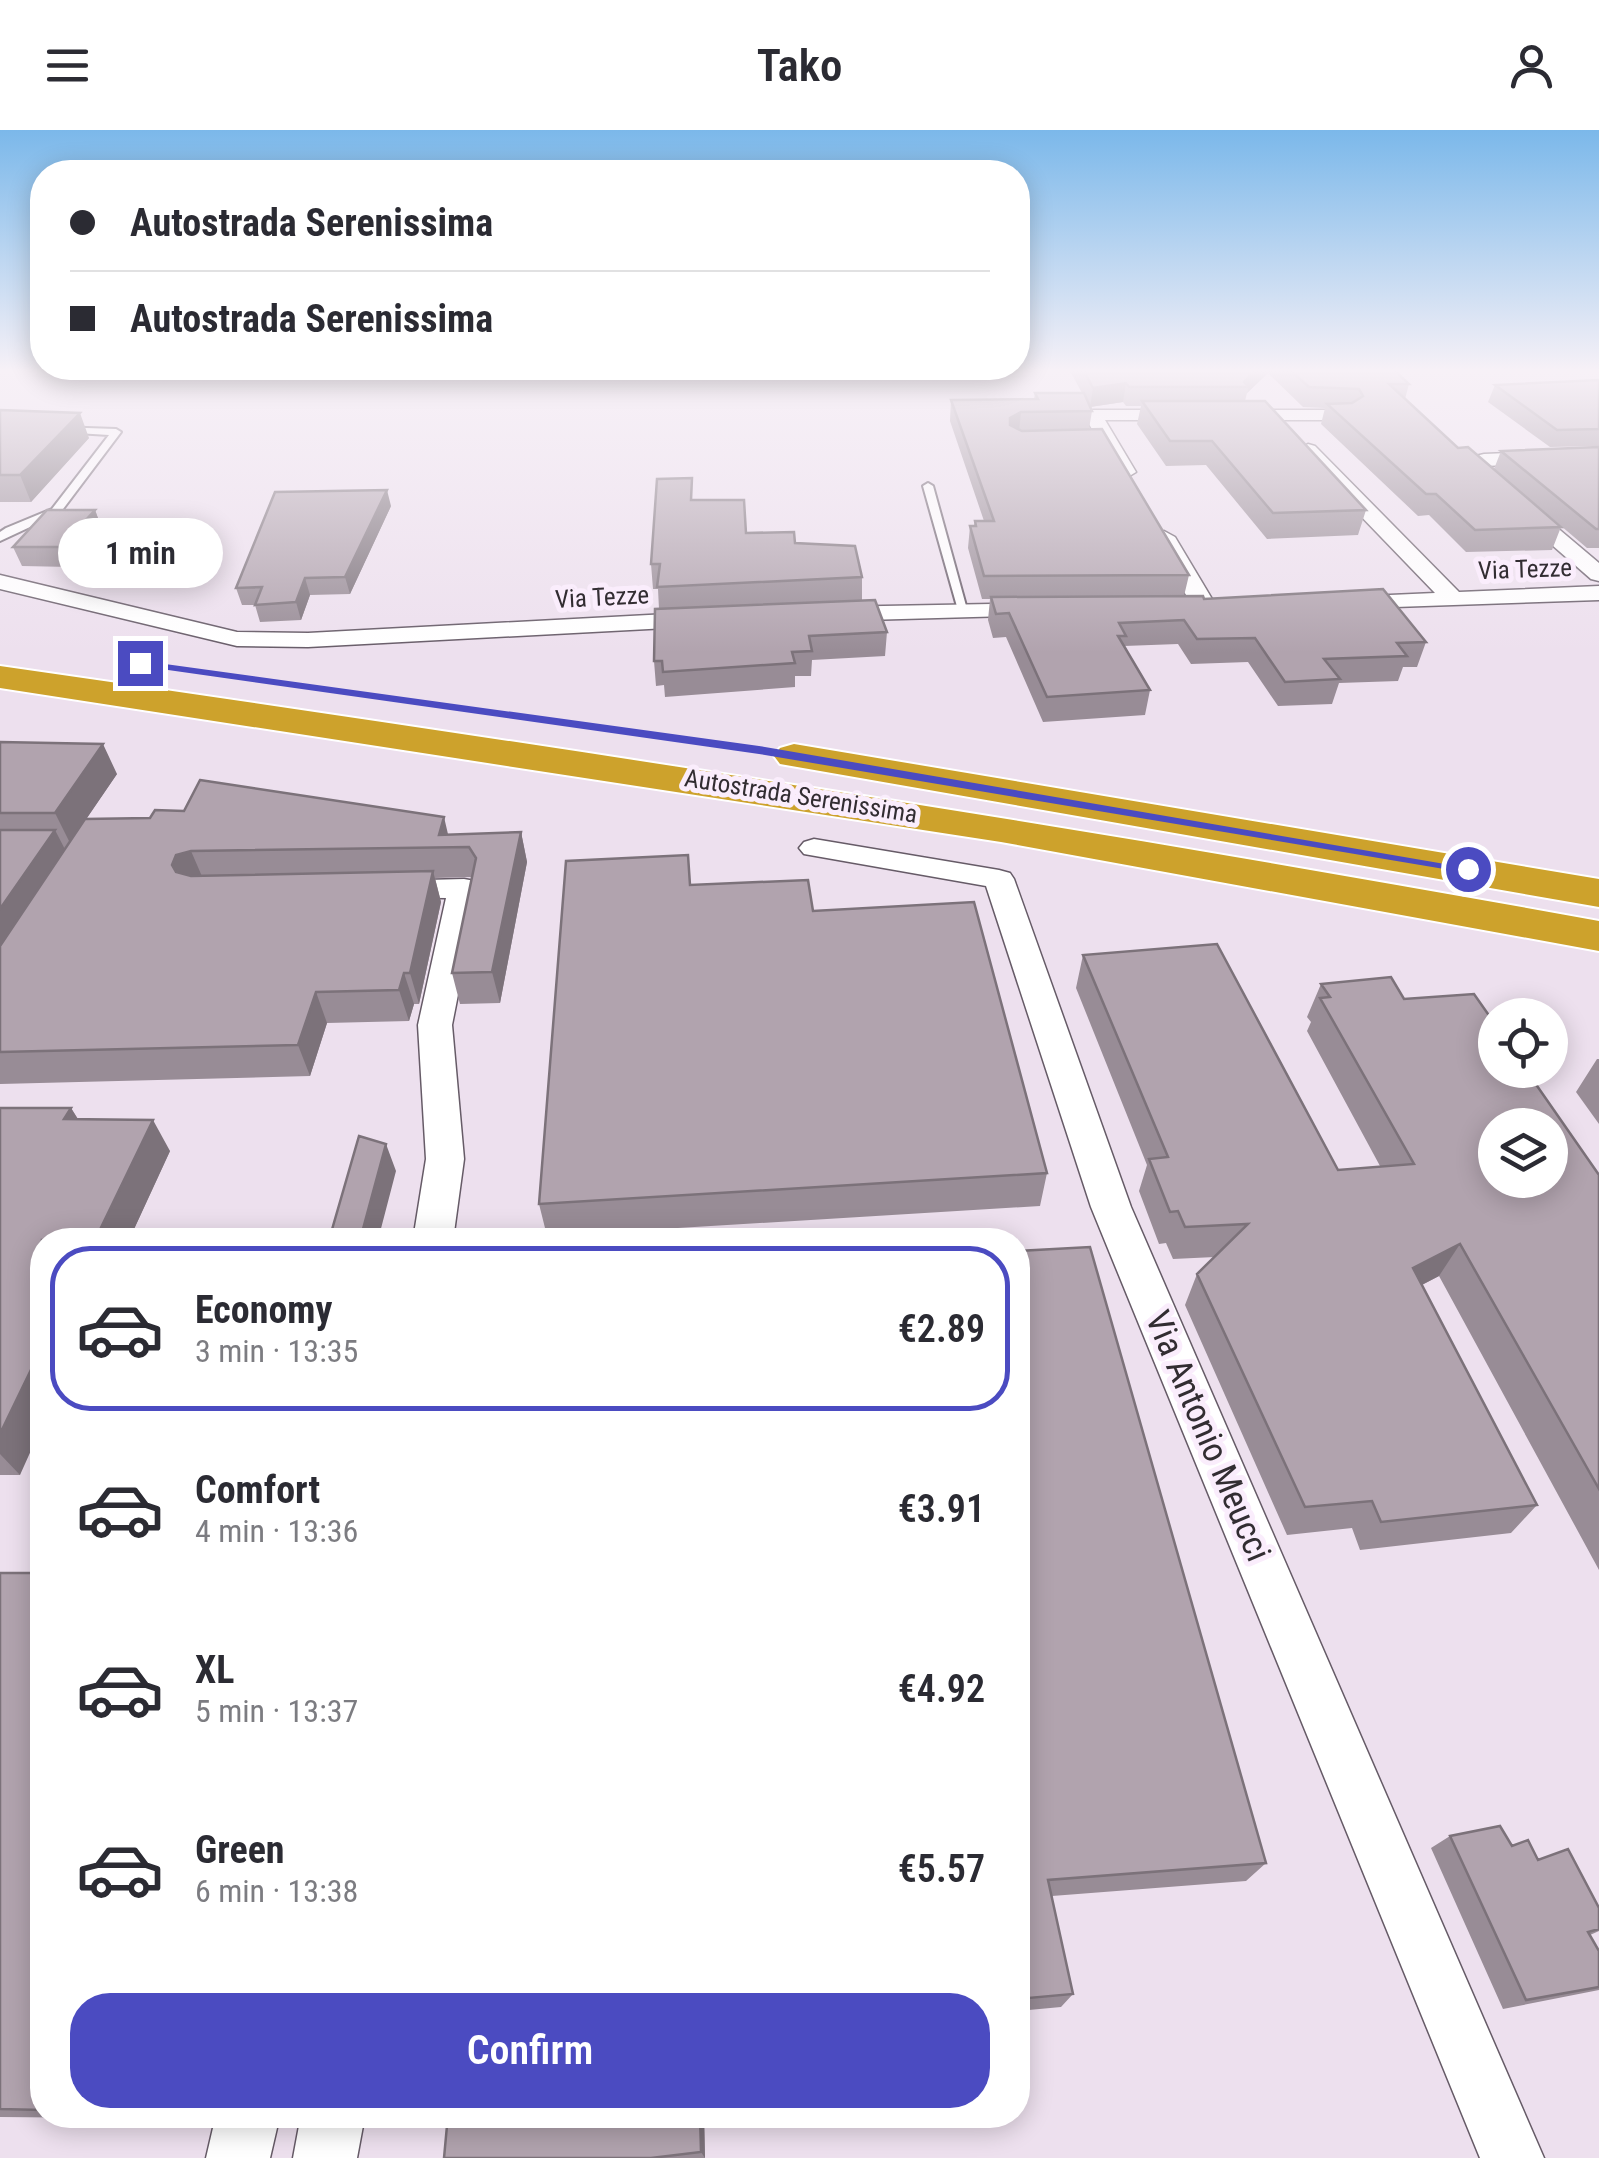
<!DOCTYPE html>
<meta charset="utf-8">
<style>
:root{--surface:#fff;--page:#f2f2f3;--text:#2b2b33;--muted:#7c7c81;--line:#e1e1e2;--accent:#4b4bc1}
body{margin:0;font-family:"Roboto Condensed",sans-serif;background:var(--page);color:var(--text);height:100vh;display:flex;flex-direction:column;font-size:38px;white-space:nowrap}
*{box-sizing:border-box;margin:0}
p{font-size:32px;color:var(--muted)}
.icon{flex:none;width:55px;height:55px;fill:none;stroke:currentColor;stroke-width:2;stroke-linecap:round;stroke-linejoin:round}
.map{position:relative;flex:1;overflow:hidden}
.details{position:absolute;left:30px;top:1098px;width:1000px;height:900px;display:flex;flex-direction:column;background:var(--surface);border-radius:40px;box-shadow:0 5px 25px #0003}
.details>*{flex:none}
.hud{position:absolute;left:30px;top:30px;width:1000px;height:220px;border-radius:40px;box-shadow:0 5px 25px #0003;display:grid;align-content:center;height:220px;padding:0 40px;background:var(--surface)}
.fabs{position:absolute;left:1478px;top:868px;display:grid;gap:20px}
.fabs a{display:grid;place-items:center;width:90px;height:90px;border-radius:50%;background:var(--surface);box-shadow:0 5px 25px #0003;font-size:50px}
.end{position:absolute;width:45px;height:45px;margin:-22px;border:12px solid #4b4bc1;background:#fff;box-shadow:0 0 0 5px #fff}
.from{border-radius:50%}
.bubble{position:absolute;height:70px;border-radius:35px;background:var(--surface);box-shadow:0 5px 25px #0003;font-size:32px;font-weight:600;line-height:70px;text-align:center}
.hud b{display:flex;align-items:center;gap:35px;height:95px;font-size:38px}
.hud b+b{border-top:2px solid var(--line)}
.hud i{width:25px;height:25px;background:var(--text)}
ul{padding:18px 0 0;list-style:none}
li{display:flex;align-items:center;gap:30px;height:165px;margin:0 20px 15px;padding:0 20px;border:5px solid transparent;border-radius:40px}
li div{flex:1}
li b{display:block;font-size:38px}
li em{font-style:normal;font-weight:600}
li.on{border-color:var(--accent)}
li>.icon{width:90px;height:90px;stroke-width:1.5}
.cta{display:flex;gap:20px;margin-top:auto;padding:20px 40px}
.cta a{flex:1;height:115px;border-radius:40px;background:var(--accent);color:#fff;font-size:40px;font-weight:600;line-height:115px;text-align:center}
header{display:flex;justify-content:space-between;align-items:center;height:130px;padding:0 40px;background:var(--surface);font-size:45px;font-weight:600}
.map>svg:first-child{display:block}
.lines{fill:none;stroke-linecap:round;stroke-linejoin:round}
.service-casing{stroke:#665b67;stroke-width:4}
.minor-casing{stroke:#665b67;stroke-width:3}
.motorway-casing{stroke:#fff;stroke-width:4}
.service{fill:#fff;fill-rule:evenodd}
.minor{fill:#fff;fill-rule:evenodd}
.motorway{fill:#cda22c;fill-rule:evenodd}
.wall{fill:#988c96}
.shaded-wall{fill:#7c727a}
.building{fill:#b1a3ae;stroke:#7c727a;stroke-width:2.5;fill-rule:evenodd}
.route{fill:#4b4bc1}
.labels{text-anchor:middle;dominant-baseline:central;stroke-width:10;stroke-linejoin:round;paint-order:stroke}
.far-street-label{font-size:25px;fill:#322d32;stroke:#faedfc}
.near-street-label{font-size:35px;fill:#322d32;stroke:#faedfc}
</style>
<header><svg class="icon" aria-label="menu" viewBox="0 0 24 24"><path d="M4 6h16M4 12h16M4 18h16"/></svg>Tako<svg class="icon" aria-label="person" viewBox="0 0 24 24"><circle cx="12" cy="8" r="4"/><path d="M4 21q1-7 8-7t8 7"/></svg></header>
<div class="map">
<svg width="1599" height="2028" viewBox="0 0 1599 2028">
<rect width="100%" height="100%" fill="#ede0ee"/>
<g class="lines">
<g class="service-casing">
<path id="service" d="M57 297 116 299 121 302 60 383 0 411V402L6 398 52 379 109 305 60 302Z
M928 353 933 356 968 483 958 480 923 356Z"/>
</g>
<g class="minor-casing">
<path id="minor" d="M1093 280H1344L1353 285 1344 290H1105L1136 342 1126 348 1116 342 1084 285Z
M1308 314 1315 316 1459 462 1599 456V470L1337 479 1333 474 1337 469 1345 467 1435 463 1301 324 1299 320Z
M1599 319V331L1484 336 1599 433V451L1591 449 1464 338 1467 328 1484 324Z
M1164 401 1175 407 1218 479 1214 484 1206 486 1194 479 1153 407Z
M0 445 237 502 308 503 705 482 717 489 705 496 308 517 237 516 0 459Z
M1040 473 1052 480 1048 485 830 491 818 484 830 477Z
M814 709 999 740 1010 743 1014 749 1131 1077 1544 2028H1480L1091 1077 986 756 804 724 799 718 804 712Z
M464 749 475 751 479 758 452 895 464 1029 453 1110H413L426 1029 418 895 446 768 377 767 373 760 377 753 388 751Z
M216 1985H280L270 2028H206Z
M301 1985H365L357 2028H293Z"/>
</g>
<g class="motorway-casing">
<path id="motorway" d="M0 536C534 613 1068 694 1599 791V821L1001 712 0 558Z
M794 614 1599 749V777L780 634 774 626 780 618Z"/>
</g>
<use href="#service" class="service"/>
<use href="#minor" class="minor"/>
<use href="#motorway" class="motorway"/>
</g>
<path class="wall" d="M1069 239H1393L1409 254 1405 269 1458 318 1561 397 1552 420 1466 422 1429 385 1418 386 1321 294 1325 278 1303 277 1268 243 1247 263 1245 271 1366 380 1358 405 1267 409 1206 335 1166 336 1137 294 1141 276H1126L1123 272 1090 277 1092 281 1089 299 1189 445 1184 466 1426 512 1417 537H1403L1398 551 1339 553 1332 574 1278 576 1248 532 1191 534 1178 514 1124 516 1150 560 1145 585 1043 592 1006 507 993 508 988 490 990 469H982L968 418 970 396H974L975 391H984L950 291 951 270 1034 269 1035 263H1082Z
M1599 250V316L1550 317 1488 272 1495 255Z
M0 280 89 308 31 372H0Z
M1599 317V418H1587L1494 339 1501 321Z
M693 370 746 403 795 413 862 447V470L887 502 885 526 812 530 811 546H795V557L665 567 664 555 656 556 654 531 659 479 658 459H653L651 434Z
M391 376 350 464 310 465 301 490 260 492 255 475H242L236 458Z
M95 380 102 399 70 437 22 436 13 417Z
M0 612 117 644 86 689 449 705 521 702 527 732 500 873 460 874 452 843 472 747 435 748 441 772 419 874H414L409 891 327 893 310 946 0 954Z
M690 755 813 781 1047 1043 1040 1076 547 1106 539 1074Z
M1083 825 1338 1040 1380 1036 1307 901 1311 892 1307 887 1321 854 1404 869 1599 1045V1440L1439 1146 1422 1155 1537 1375 1511 1403 1360 1420 1352 1398 1287 1405 1185 1175 1197 1144 1215 1127 1173 1129 1166 1113 1159 1114 1139 1061 1147 1035 1076 858Z
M1597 929H1599V994L1576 962Z
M0 978H71L78 989 170 1021 129 1110H42L20 1345H0Z
M1018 1121 1266 1733 1246 1751 1052 1766 1073 1864 1061 1877 1018 1881Z
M0 1443H42V1985H113L112 1988 0 1987Z
M1450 1706 1512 1716 1538 1730 1599 1778V1801L1590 1805 1599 1821V1860L1503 1879 1431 1718Z
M448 1985H704L705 2028H444Z"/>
<path class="shaded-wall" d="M1257 239H1269L1268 243 1247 263 1249 257 1244 252Z
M1126 253 1123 272 1090 277 1093 258Z
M1021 282 1019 302 1008 309 1010 288Z
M80 283 89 308 31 372 20 345Z
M387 360 391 376 350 464 345 447Z
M95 380 102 399 70 437 61 417Z
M305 448 310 465 301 490 296 472Z
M103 614 117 644 70 713 55 683Z
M444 687 451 717 439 705Z
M55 700 71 731 0 836V779Z
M521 702 527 732 500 873 492 842Z
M191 721 204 751 186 766 172 735 176 725Z
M433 741 441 772 419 874 410 843Z
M404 843 414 874 409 891 399 860Z
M316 862 327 893 310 946 298 915Z
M71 978 90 1009 64 989Z
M153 990 170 1021 129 1110H95Z
M386 1014 396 1041 378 1110H360Z
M1460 1114 1439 1146 1394 1169 1413 1138Z
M42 1217V1296L20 1345 0 1324V1304Z
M700 1985H704L705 2028 701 2022Z"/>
<path class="building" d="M1083 239H1257L1244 252 1249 257H1129L1126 253 1093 258Z
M1289 239H1393L1409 254H1389L1458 318 1468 317 1561 397 1475 400 1436 364H1426L1327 274 1352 273 1363 266 1359 259 1309 257Z
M1599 250V299L1557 300 1495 255Z
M1035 263H1084L1092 281 1021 282 1010 288V295L1022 301 1102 299 1189 445 984 446 970 396H976L975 391H994L951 270 1038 269Z
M1142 271H1265L1366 380 1273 383 1212 311H1170Z
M0 280 80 283 20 345H0Z
M1599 317V399H1596L1501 321Z
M692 348 691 370H744L746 403 794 402 795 413 855 416 862 447 657 457 660 434H651L657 349Z
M387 360 345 447 305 448 296 472 255 475 262 457 236 458 275 362Z
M47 380H95L61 417H13Z
M1383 459 1426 512 1397 513 1407 526 1324 529 1340 549 1285 552 1255 508 1197 509 1184 490 1119 493 1126 506H1118L1150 560 1047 567 1009 483 996 484 991 467 1203 466 1204 469Z
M875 470 887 502 809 506 812 521 792 522 795 533 663 542 662 531H654L655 479Z
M0 612 103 614 55 683H0Z
M200 650 444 687 439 705 521 702 492 842 452 843 476 728 469 717 191 721 176 725 172 735 176 742 191 746 433 741 410 843H404L399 860 316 862 298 915 0 922V816L85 689 150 688 155 680 184 681Z
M0 700H55L0 779Z
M688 725 690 755 808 750 813 781 974 772 1047 1043 539 1074 566 731Z
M1217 814 1338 1040 1414 1034 1320 868 1330 867 1321 854 1391 847 1404 869 1474 864 1495 894V940H1526L1599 1045V1359L1460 1114 1413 1138 1537 1375 1381 1392 1372 1371 1305 1377 1197 1144 1248 1094 1185 1097 1178 1081 1170 1082 1149 1029 1168 1027 1083 825ZM1495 995H1550V1050H1495Z
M0 978H71L64 989 153 990 95 1110H42V1217L0 1304Z
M359 1006 386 1014 360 1110H329Z
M1090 1117 1266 1733 1048 1750 1073 1864 1018 1869V1121Z
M0 1443H42V1980L0 1979Z
M1500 1696 1512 1716 1528 1710 1538 1730 1568 1719 1599 1778V1799L1588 1802 1599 1821V1857L1526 1870 1450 1706Z
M448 1985H700L701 2022 651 2028H444Z"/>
<linearGradient id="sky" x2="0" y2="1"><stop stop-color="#7bb8ea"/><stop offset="0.46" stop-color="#f7f1f7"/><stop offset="1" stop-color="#f7f1f7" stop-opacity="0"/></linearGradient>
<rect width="1599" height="523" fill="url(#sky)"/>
<path class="route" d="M136 530 759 616 1474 739 1468 743 759 624 140 536Z"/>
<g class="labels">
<g class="far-street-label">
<text transform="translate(1525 439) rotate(-2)">Via Tezze</text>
<text transform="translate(602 467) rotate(-3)">Via Tezze</text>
<text transform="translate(801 666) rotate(9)">Autostrada Serenissima</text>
</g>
<g class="near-street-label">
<text transform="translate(1208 1306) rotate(67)">Via Antonio Meucci</text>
</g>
</g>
</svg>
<div class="fabs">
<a><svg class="icon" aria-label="locate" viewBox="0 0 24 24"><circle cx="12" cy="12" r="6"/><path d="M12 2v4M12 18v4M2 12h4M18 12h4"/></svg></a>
<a><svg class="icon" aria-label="layers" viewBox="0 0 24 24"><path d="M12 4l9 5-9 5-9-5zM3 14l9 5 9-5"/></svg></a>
</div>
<i class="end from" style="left:1468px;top:739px"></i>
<i class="end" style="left:140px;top:533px"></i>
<div class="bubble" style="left:58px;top:388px;width:165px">1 min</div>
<div class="hud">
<b><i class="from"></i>Autostrada Serenissima</b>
<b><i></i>Autostrada Serenissima</b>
</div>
<section class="details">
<ul>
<li class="on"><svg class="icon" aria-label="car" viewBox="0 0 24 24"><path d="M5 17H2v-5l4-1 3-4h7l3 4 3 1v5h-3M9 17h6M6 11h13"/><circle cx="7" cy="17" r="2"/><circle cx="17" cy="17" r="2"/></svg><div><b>Economy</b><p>3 min · 13:35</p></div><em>€2.89</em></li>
<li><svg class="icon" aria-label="car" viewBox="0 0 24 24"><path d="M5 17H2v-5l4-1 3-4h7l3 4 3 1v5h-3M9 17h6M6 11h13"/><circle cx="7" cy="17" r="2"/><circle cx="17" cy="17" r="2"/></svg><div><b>Comfort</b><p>4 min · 13:36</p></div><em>€3.91</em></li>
<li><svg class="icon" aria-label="car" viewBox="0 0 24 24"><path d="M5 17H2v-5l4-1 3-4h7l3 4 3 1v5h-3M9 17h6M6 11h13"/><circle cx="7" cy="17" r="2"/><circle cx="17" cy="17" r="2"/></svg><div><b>XL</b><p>5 min · 13:37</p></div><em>€4.92</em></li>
<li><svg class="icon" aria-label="car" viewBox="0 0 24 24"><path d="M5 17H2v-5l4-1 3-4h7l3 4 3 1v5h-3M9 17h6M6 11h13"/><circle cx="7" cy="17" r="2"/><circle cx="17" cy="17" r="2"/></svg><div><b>Green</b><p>6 min · 13:38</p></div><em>€5.57</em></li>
</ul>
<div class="cta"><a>Confirm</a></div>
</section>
</div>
